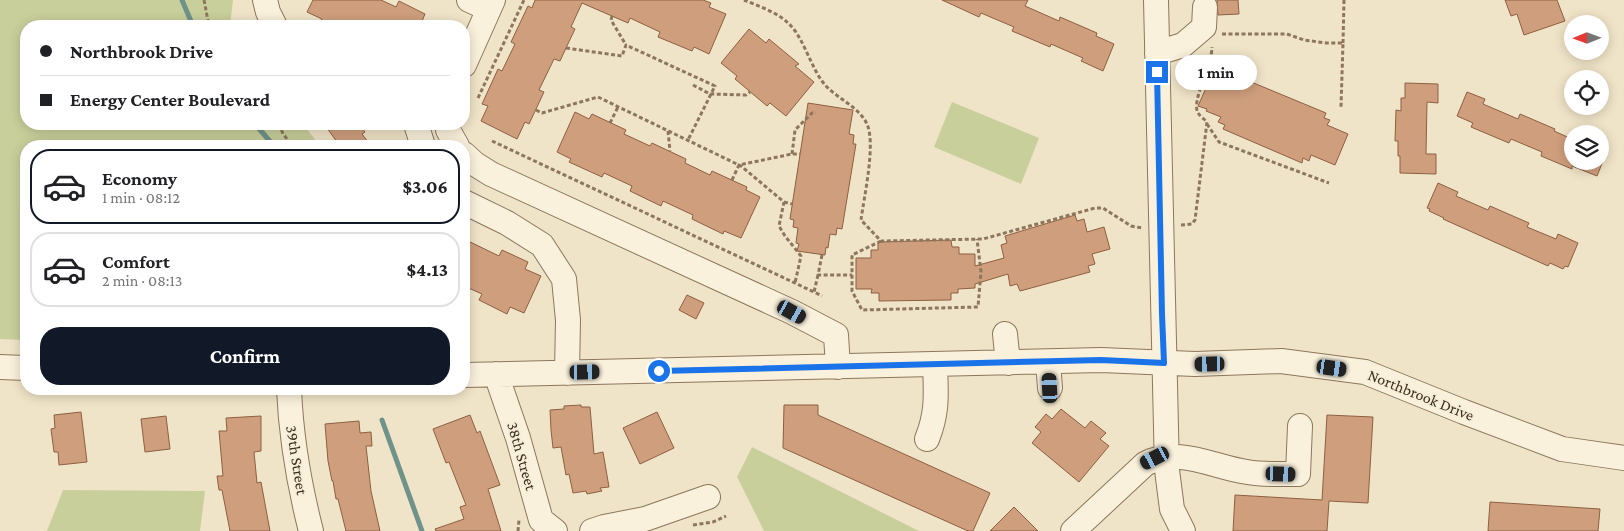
<!DOCTYPE html>
<meta charset="utf-8">
<style>
:root{--surface:#fff;--page:#f2f2f2;--text:#202124;--muted:#757577;--line:#e0e0e0;--accent:#111827}
body{margin:0;font-family:"Crimson Pro",serif;background:var(--page);color:var(--text);height:100vh;display:flex;flex-direction:column;font-size:19px;white-space:nowrap}
*{box-sizing:border-box;margin:0}
p{font-size:16px;color:var(--muted)}
.icon{flex:none;width:28px;height:28px;fill:none;stroke:currentColor;stroke-width:2;stroke-linecap:round;stroke-linejoin:round}
.map{position:relative;flex:1;overflow:hidden}
.drawer{position:absolute;left:20px;top:140px;width:450px;height:255px;display:flex;flex-direction:column;background:var(--surface);border-radius:20px;box-shadow:0 2px 12px #0003}
.drawer>*{flex:none}
.hud{position:absolute;left:20px;top:20px;width:450px;height:110px;border-radius:20px;box-shadow:0 2px 12px #0003;display:grid;align-content:center;height:110px;padding:0 20px;background:var(--surface)}
.needle{width:32px;rotate:269deg}
.tools{position:absolute;left:1564px;top:15px;display:grid;gap:10px}
.tools a{display:grid;place-items:center;width:45px;height:45px;border-radius:50%;background:var(--surface);box-shadow:0 2px 12px #0003;font-size:25px}
.end{position:absolute;width:22px;height:22px;margin:-11px;border:6px solid #1a73e8;background:#fff;box-shadow:0 0 0 2px #fff}
.from{border-radius:50%}
.bubble{position:absolute;height:35px;border-radius:18px;background:var(--surface);box-shadow:0 2px 12px #0003;font-size:16px;font-weight:700;line-height:35px;text-align:center}
.car{position:absolute;width:15px;height:30px;margin:-15px -8px;border-radius:6px;box-shadow:0 0 4px 1px #0007;background:linear-gradient(#222 24%,#8ab4d8 0 40%,#222 0 76%,#8ab4d8 0 86%,#222 0)}
.hud b{display:flex;align-items:center;gap:18px;height:48px;font-size:19px}
.hud b+b{border-top:1px solid var(--line)}
.hud i{width:12px;height:12px;background:var(--text)}
ul{padding:9px 0 0;list-style:none}
li{display:flex;align-items:center;gap:15px;height:75px;margin:0 10px 8px;padding:0 10px;border:2px solid var(--line);border-radius:20px}
li div{flex:1}
li b{display:block;font-size:19px}
li em{font-style:normal;font-weight:700}
li.active{border-color:var(--accent)}
li>.icon{width:45px;height:45px;stroke-width:1.5}
.action{display:flex;gap:10px;margin-top:auto;padding:10px 20px}
.action a{flex:1;height:58px;border-radius:20px;background:var(--accent);color:#fff;font-size:20px;font-weight:700;line-height:58px;text-align:center}
.map>svg:first-child{display:block}
.green{fill:#c9cf9b}
.lines{fill:none;stroke-linecap:round;stroke-linejoin:round}
.stream{stroke:#6f938a;stroke-width:5}
.building{fill:#cf9f7d;stroke:#8d5f41}
.minor-casing{stroke:#8d765c;stroke-width:26}
.path{stroke:#8d765c;stroke-width:3;stroke-dasharray:4 2.5;stroke-linecap:butt}
.minor{stroke:#faf1dc;stroke-width:24}
.route{stroke:#1a73e8;stroke-width:6}
.labels{text-anchor:middle;dominant-baseline:central;stroke-width:4;stroke-linejoin:round;paint-order:stroke}
.street-label{font-size:16px;fill:#3d2e20;stroke:#f7eed8}
</style>
<div class="map">
<svg width="1624" height="531" viewBox="0 0 1624 531">
<rect width="100%" height="100%" fill="#f0e4c8"/>
<path class="green" d="M0 0H233L230 26H26V124H303L320 146H26V340L0 339Z
M952 102 1039 138 1021 184 934 147Z
M752 447 919 531H764L737 477Z
M63 490 205 491 200 531H47Z"/>
<g class="lines">
<path class="stream" d="M182 0 193 26
M255 124 274 146
M382 420 422 531"/>
</g>
<path class="building" d="M313 0H381L396 7 399 1 425 14 420 26H319L322 19 307 12Z
M535 0H703L711 3 709 7 726 14 709 54 694 47 692 51 658 37 660 32 630 18 628 23 582 3 571 27 575 29 566 48 560 61 554 59 539 90 544 92 529 124 525 122 517 139 481 121 488 106 482 104 498 69 502 71 515 44 511 42 528 6 532 8Z
M942 0H1028L1025 6 1059 21 1060 17 1097 33 1096 36 1114 44 1103 71 1081 61 1083 58 1051 44 1050 47 1012 31 1014 27 981 13 979 17Z
M1217 0H1238L1239 14 1218 15Z
M1505 0H1557L1565 21 1524 35 1517 14 1511 16Z
M749 29 766 43 769 39 799 64 795 66 814 82 786 116 770 103 767 106 735 79 737 76 721 63Z
M1210 79 1233 88 1236 83 1242 85 1244 79 1326 113 1324 118 1330 120 1327 125 1348 134 1335 165 1311 155 1309 161 1303 158 1302 163 1223 129 1225 125 1218 122 1221 117 1206 111 1207 109 1198 106Z
M1405 83 1438 84V103L1427 102 1426 154H1436V174L1400 173V156H1398V141H1395L1396 110 1401 111V98H1405Z
M1467 92 1485 99 1483 104 1518 119 1520 114 1555 129 1554 131 1572 139V161H1603L1597 176 1572 166V169L1541 156 1542 152 1511 139 1509 143 1471 127 1473 123 1457 116Z
M808 103 853 110 849 134 854 135 853 144H856L842 229 837 228 836 235 830 234 828 248 826 247 825 255 797 251 799 244 796 243 798 228 793 227 794 220 790 219Z
M575 112 589 119 592 114 626 130 624 134 650 146 652 143 686 159 685 163 710 175 712 171 747 187 746 190 760 197 741 238 724 231 723 234 692 219 693 215 663 201 661 206 630 191 632 186 604 173 602 177 569 162 571 159 557 152Z
M324 124H359L365 132 362 134 371 146H340Z
M1438 183 1458 192 1456 196 1488 210 1490 206 1529 223 1527 227 1556 239 1558 234 1578 243 1568 267 1565 266 1563 269 1550 263 1548 266 1443 219 1444 218 1429 211 1430 209 1427 208Z
M1075 215 1077 221 1084 219 1087 232 1104 227 1110 249 1092 254 1095 264 1088 266 1090 272 1020 291 1017 284 1010 286 1008 274 975 284V288L958 289V293H951V300L879 301V293H871L872 289H856V258H871V250H878V242L951 240 952 247H959V254H975V266L1004 258 1001 245 1007 243 1005 236Z
M464 239 499 256 502 250 528 262 525 269 541 276 524 313 510 307 507 314 479 300 482 294 464 286Z
M687 295 704 303 696 319 679 310Z
M581 405V407H590L594 454 603 452 609 487 600 488 602 491 587 494 586 491 573 493 569 474 566 475 561 447 553 448 551 430 550 410 564 409V406Z
M784 405H818V415L990 493 973 531H968L783 448Z
M1061 409 1085 428 1091 421 1106 433 1100 439 1109 446 1079 482 1032 443 1041 432 1035 427 1046 414 1052 419Z
M81 412 87 462 59 465 58 452H54L51 429 55 428 54 415Z
M657 412 674 448 640 464 623 428Z
M470 415 477 433 480 431 500 485 488 489 501 531H436L435 529 464 519 460 507 466 505 449 462 446 463 433 429Z
M1327 415 1373 417 1368 503 1329 501 1327 531H1233L1235 495 1322 500Z
M166 416 170 449 145 452 141 419Z
M261 416V451L254 452 257 483 261 482 270 531H230L222 490H219L217 476H223L219 431H227L226 418Z
M359 421 360 433 371 432 372 446H366L371 491 380 531H346L338 499H336L333 481H332L328 461 325 424Z
M1490 502 1600 509 1598 531H1488Z
M1014 507 1038 531H990Z"/>
<g class="lines">
<g class="minor-casing">
<path id="minor" d="M265 0 268 12 275 26
M469 0 489 9
M1156 0 1167 470 1172 509 1183 531
M1157 53 1183 45 1204 27 1205 7
M464 65 493 0
M416 124 423 146
M448 124V130L457 146
M464 154 475 164 491 174 792 312 836 335 838 367
M464 202 507 223 542 245 564 279 568 320 567 373
M1005 334 1008 363
M1048 362 1050 388
M0 367 26 368
M496 374 518 438 541 520 555 531
M464 375 1101 360 1195 364 1281 361 1365 372 1464 412 1562 449 1624 458
M289 389C291 437 299 484 311 531
M927 439C938 412 936 393 935 365
M592 531 604 527 645 519 708 497
M1073 531 1145 464C1178 446 1213 467 1247 472 1264 475 1282 474 1298 474L1300 426"/>
</g>
<path class="path" d="M204 0 209 26
M744 0C758 6 777 12 788 23 804 37 810 67 825 85 838 99 859 107 867 124 876 144 864 197 861 220L881 241 983 239 1095 208H1103L1131 226 1142 228
M612 16 611 20 626 45
M1222 34H1287L1304 40 1326 43H1343L1341 107
M1343 43 1344 0
M566 48 622 56 626 45 715 86 688 140
M693 85 710 94 746 95 750 92
M478 98 524 0
M536 110 542 113 598 97 741 166 784 202 779 226 785 236 801 256 795 283
M610 123 618 107
M279 124 283 134 293 146
M1207 124 1219 142 1329 183
M668 131 670 151
M492 141 814 292
M792 154 795 130 812 113H816
M732 180 739 165 792 154H800
M784 202 792 204
M1181 225 1192 224 1195 220 1207 122C1204 119 1200 116 1198 113 1191 101 1212 65 1212 47
M881 241 852 255V291L862 310 978 307 981 272 977 239
M822 255 818 275H852
M818 275 814 292 822 296
M693 525 713 522 726 516
M518 531 519 520"/>
<use href="#minor" class="minor"/>
</g>
<g class="lines">
<path class="route" d="M659 371 1101 360 1164 363 1162 314 1157 72"/>
</g>
<g class="labels">
<g class="street-label">
<text transform="translate(1421 395) rotate(22)">Northbrook Drive</text>
<text transform="translate(522 456) rotate(74)">38th Street</text>
<text transform="translate(297 460) rotate(81)">39th Street</text>
</g>
</g>
</svg>
<div class="tools">
<a><svg class="needle" viewBox="-14 -14 28 28"><path d="M0-13l5 13h-10z" fill="#e53935"/><path d="M0 13l5-13h-10z" fill="#757577"/></svg></a>
<a><svg class="icon" aria-label="locate" viewBox="0 0 24 24"><circle cx="12" cy="12" r="6"/><path d="M12 2v4M12 18v4M2 12h4M18 12h4"/></svg></a>
<a><svg class="icon" aria-label="layers" viewBox="0 0 24 24"><path d="M12 4l9 5-9 5-9-5zM3 14l9 5 9-5"/></svg></a>
</div>
<i class="end from" style="left:659px;top:371px"></i>
<i class="end" style="left:1157px;top:72px"></i>
<div class="bubble" style="left:1175px;top:55px;width:82px">1 min</div>
<i class="car" style="left:792px;top:312px;rotate:119deg"></i>
<i class="car" style="left:1210px;top:364px;rotate:269deg"></i>
<i class="car" style="left:1332px;top:368px;rotate:98deg"></i>
<i class="car" style="left:585px;top:372px;rotate:89deg"></i>
<i class="car" style="left:1050px;top:388px;rotate:357deg"></i>
<i class="car" style="left:1155px;top:458px;rotate:243deg"></i>
<i class="car" style="left:1281px;top:474px;rotate:92deg"></i>
<div class="hud">
<b><i class="from"></i>Northbrook Drive</b>
<b><i></i>Energy Center Boulevard</b>
</div>
<section class="drawer">
<ul>
<li class="active"><svg class="icon" aria-label="car" viewBox="0 0 24 24"><path d="M5 17H2v-5l4-1 3-4h7l3 4 3 1v5h-3M9 17h6M6 11h13"/><circle cx="7" cy="17" r="2"/><circle cx="17" cy="17" r="2"/></svg><div><b>Economy</b><p>1 min · 08:12</p></div><em>$3.06</em></li>
<li><svg class="icon" aria-label="car" viewBox="0 0 24 24"><path d="M5 17H2v-5l4-1 3-4h7l3 4 3 1v5h-3M9 17h6M6 11h13"/><circle cx="7" cy="17" r="2"/><circle cx="17" cy="17" r="2"/></svg><div><b>Comfort</b><p>2 min · 08:13</p></div><em>$4.13</em></li>
</ul>
<div class="action"><a>Confirm</a></div>
</section>
</div>
